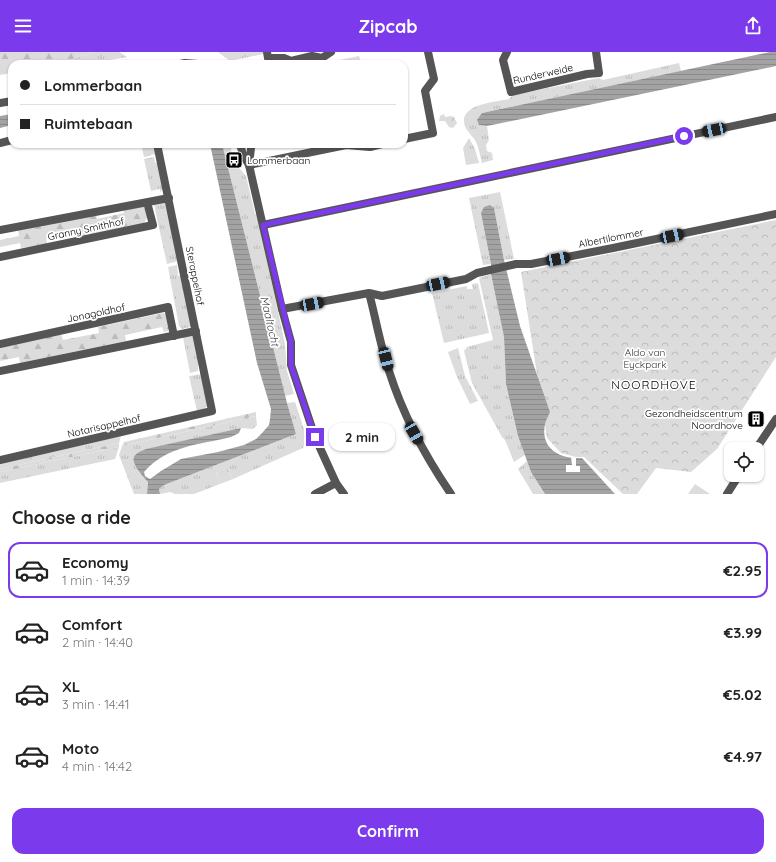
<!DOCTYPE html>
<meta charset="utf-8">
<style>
:root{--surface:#fff;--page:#f6f6f6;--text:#222;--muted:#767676;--line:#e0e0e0;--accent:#7c3aed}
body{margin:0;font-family:Quicksand,sans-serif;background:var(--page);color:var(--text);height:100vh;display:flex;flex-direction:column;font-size:15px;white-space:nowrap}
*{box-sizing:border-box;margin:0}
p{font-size:13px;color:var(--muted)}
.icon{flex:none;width:22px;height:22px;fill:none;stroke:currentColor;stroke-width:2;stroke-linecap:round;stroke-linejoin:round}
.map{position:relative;height:442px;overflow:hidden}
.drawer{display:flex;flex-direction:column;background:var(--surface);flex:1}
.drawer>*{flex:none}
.hud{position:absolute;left:8px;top:8px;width:400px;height:88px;border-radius:12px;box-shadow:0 1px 3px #0004;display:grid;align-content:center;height:88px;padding:0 12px;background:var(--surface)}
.tools{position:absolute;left:724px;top:390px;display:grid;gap:8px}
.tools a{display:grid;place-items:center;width:40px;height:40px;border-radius:8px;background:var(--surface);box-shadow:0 1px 3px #0004;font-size:20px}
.end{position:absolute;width:18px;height:18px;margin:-9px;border:5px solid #7c3aed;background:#fff;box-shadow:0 0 0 2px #fff}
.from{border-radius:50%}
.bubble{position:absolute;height:28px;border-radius:12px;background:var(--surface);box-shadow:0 1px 3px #0004;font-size:13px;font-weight:700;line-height:28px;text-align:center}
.car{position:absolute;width:12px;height:24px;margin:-12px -6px;border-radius:5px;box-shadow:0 0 3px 1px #0007;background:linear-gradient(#222 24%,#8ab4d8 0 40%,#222 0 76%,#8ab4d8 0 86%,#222 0)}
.hud b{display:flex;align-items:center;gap:14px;height:38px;font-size:15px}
.hud b+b{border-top:1px solid var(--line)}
.hud i{width:10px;height:10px;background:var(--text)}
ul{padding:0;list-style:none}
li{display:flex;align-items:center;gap:12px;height:56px;margin:0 8px 6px;padding:0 4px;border:2px solid transparent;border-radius:12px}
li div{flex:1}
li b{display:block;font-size:15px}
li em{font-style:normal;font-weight:700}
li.active{border-color:var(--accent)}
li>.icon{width:36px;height:36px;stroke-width:1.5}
h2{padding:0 12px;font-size:18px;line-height:48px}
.button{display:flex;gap:8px;margin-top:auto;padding:8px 12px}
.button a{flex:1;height:46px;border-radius:12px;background:var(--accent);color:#fff;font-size:16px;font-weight:700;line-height:46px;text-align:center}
header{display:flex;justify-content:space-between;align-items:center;height:52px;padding:0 12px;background:var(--accent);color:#fff;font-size:18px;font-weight:700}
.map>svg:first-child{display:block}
.grass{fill:url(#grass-tufts)}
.forest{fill:url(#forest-firs)}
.park{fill:url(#park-crowns)}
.pitch{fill:#dcdcdc}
.water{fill:url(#water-rules)}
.pier{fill:#fff}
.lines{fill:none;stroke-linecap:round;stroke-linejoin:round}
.minor{stroke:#555;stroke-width:8}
.tertiary{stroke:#555;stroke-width:8}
.route{stroke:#7c3aed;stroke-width:5}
.labels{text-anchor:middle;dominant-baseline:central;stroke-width:3.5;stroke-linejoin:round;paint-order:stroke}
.street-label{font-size:10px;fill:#000;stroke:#fff}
.poi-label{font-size:10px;fill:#000;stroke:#fff;text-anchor:start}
.park-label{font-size:10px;fill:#333;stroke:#fff}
.water-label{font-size:11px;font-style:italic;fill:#444;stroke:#fff}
.quarter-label{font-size:12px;letter-spacing:1px;fill:#000;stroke:#fff}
</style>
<header><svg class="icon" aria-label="menu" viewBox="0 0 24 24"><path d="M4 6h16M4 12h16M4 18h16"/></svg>Zipcab<svg class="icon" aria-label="share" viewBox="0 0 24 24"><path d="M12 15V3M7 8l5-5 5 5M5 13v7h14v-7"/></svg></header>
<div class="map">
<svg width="776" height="442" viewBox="0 0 776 442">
<defs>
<pattern id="grass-tufts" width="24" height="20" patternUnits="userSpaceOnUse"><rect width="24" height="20" fill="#dcdcdc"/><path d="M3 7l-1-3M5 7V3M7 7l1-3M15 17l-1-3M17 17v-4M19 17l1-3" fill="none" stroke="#bbb"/></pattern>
<pattern id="forest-firs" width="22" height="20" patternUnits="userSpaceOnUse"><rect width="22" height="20" fill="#dcdcdc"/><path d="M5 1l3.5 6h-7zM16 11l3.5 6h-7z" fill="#bbb"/></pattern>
<pattern id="park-crowns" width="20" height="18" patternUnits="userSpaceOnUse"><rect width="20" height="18" fill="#dcdcdc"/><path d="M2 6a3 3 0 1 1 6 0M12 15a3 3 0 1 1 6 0" fill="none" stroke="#bbb"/></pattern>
<pattern id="water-rules" width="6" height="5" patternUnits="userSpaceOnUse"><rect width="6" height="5" fill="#a3a3a3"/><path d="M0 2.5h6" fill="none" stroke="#8b8b8b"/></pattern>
</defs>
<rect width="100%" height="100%" fill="#fff"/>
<path class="grass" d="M90 0H119L127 5 87 12H55L92 1Z
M218 0H263V2L230 9Z
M359 4 362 12H335V9Z
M679 11 681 19 482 61 479 73 487 74 489 88 486 93 487 99 492 101 493 108 482 111C480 104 479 96 476 90 473 84 467 80 465 74 457 52 496 50 509 47L513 43 599 26 603 28Z
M469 86 475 97 479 111 466 113 463 96Z
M141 92H155L156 102 144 105Z
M222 92H230L232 101 230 102 231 107 234 106 235 111 246 124 255 162H257L285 292 287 319 294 342 285 344Z
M154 105 155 111 158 110 163 137 160 140V137L151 139 144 107Z
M500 140 514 207 504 208 494 156 481 161 491 212 483 213 469 146Z
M155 150H166L178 209 167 212 154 153Z
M177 213 178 224 181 223 192 272 190 275 182 277 179 274 168 215Z
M491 222 504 285 506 332 518 384 525 403 514 410 505 388 502 385 472 331 464 299 467 295 493 288 479 226Z
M478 231 489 281 444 291 432 241 467 234V237H473L472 232Z
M192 283 195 285 200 312 198 313V319L190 321 183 285Z
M458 296 465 324 478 349 470 352 457 325 448 300Z
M202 322 208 351C206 357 203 358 197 359L189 324Z
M295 350 307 386 303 396 233 427 228 417 216 421 220 432 194 442H175L170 440 160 442 159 437 164 433 296 382 287 351Z
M256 364 257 373 253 377 241 376 141 399 135 413 148 430 147 442H134L119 403 122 394Z
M121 384 119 391 0 417V410Z
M119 395 115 407 0 431V420Z
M527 409 531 420 545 442H533L518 417Z"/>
<path class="forest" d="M0 0H90L92 1 55 12H12V23L10 21 0 23Z
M143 154 145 157 147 166 144 171 77 185 75 180 46 186 47 192 21 196 20 191 0 195V188L19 184 18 178 96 163 97 167 124 161 123 156Z
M163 261 166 262 170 276 168 279 164 280 162 275 125 283 126 289 20 311 19 305 0 309V295L61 282 63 288 99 281 98 275Z
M256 360V364L122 394 124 390Z
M119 391V395L0 420V417Z"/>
<path class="park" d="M444 62 445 65 451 64 454 65 457 71 453 76 449 75 445 69H439L440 64Z
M776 168V305L717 397 691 420 656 416 637 442H623L584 405H576L561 401 547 386 521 220Z
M228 417 233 427 220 432 216 421Z"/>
<path class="pitch" d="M695 432 710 442H688Z"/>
<path class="water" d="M770 0H776V14L487 74 479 73 477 68 482 61Z
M12 62V73L0 76V64Z
M210 92H222L287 351 296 382 164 433 159 437 160 442H147L148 430C144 426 141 422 138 418 130 406 133 402 146 397L241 376 239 381 231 385C199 393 168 393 144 420L145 424 150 427 161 419 181 407 218 400 244 393 256 387 263 380 269 373 270 367 271 357 257 311Z
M490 153 494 156 504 208 520 274 550 360C548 364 546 368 545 372 540 397 560 407 582 406L615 442H545L531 420 518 384 506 332 504 285 491 222V212L481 161 484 155Z"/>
<path class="pier" d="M571 405 576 406V414H580V420H566V413H572Z"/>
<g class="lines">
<path class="minor" d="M267 0 268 6H284L291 9 312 4 322 6 331 0
M507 0 503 8 511 40 587 22 599 21 596 0
M404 87 433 81 425 39 434 27 428 0
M0 91 12 88
M249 113 346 93 370 95 382 92
M263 173 776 65
M0 178 169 146
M0 205 153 173 147 150
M369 241C376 267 380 293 389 319 403 363 425 404 451 442
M282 257 369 241 382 244 466 227 477 221 516 212H531L613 196 776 162
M0 292 168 255 174 284
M0 319 196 279
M756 397 776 367
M0 408 212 359 157 92
M315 442 336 431
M727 442 739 423"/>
<path class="tertiary" d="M180 12 185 11 198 12
M0 51 12 49
M240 92 243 103 249 113 282 257 291 290V313L315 385 336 431 344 442
M249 113 251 96 250 92"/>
</g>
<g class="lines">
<path class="route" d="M315 385 291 313V290L263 173 684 84"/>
</g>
<defs>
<g id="bus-square" transform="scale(0.9)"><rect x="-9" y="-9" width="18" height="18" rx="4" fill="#000" stroke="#fff"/><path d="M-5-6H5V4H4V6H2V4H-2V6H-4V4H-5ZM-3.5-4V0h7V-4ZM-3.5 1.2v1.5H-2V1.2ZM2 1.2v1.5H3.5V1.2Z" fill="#fff"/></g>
<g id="building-square" transform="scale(0.9)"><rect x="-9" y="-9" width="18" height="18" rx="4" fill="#000" stroke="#fff"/><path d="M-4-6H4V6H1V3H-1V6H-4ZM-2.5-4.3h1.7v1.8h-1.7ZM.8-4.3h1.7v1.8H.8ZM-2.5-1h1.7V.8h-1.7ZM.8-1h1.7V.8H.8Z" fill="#fff"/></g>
</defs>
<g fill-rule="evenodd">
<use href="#bus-square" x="234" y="108"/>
<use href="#building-square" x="756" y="367"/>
</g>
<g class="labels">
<g class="street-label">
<text transform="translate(543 22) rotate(-13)">Runderweide</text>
<text transform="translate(86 177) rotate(-12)">Granny Smithhof</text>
<text transform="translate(611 186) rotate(-11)">Albertilommer</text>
<text transform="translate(195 224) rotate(79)">Sterappelhof</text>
<text transform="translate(96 261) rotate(-12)">Jonagoldhof</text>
<text transform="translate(104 374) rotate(-13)">Notarisappelhof</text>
</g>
<g class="poi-label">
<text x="247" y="108">Lommerbaan</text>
<text x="743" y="361" text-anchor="end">Gezondheidscentrum<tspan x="743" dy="12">Noordhove</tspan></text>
</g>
<g class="park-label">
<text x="645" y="300">Aldo van<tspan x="645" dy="12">Eyckpark</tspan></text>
</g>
<g class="water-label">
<text transform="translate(270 269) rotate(77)">Maaltocht</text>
</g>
<g class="quarter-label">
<text x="654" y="332">NOORDHOVE</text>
</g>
</g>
</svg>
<div class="tools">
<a><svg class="icon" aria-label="locate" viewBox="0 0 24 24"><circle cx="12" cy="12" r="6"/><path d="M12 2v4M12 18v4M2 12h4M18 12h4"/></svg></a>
</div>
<i class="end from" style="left:684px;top:84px"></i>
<i class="end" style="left:315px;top:385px"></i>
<div class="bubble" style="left:329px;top:371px;width:66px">2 min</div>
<i class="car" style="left:714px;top:78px;rotate:258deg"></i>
<i class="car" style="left:672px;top:184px;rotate:78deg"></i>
<i class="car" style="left:558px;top:207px;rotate:79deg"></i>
<i class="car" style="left:438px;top:232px;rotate:78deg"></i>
<i class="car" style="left:312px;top:252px;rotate:79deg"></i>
<i class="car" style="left:386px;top:307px;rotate:166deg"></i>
<i class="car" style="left:414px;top:381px;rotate:150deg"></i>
<div class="hud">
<b><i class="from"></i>Lommerbaan</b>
<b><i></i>Ruimtebaan</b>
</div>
</div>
<section class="drawer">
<h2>Choose a ride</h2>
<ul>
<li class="active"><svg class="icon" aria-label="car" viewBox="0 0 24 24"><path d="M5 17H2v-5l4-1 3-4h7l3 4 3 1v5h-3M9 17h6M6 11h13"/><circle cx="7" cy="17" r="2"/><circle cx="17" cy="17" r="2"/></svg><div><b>Economy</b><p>1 min · 14:39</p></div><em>€2.95</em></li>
<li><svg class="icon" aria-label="car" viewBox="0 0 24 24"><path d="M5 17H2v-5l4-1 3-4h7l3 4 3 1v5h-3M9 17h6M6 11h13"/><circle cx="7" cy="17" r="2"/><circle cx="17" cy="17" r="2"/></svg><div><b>Comfort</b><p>2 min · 14:40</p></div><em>€3.99</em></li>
<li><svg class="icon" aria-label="car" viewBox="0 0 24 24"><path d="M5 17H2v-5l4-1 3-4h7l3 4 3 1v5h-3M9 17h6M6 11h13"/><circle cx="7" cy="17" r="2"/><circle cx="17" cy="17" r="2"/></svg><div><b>XL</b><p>3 min · 14:41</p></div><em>€5.02</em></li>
<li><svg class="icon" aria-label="car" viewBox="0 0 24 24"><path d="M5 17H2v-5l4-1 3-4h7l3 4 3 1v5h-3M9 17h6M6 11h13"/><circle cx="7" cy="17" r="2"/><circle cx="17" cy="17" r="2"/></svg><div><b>Moto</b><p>4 min · 14:42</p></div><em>€4.97</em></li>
</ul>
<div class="button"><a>Confirm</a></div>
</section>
